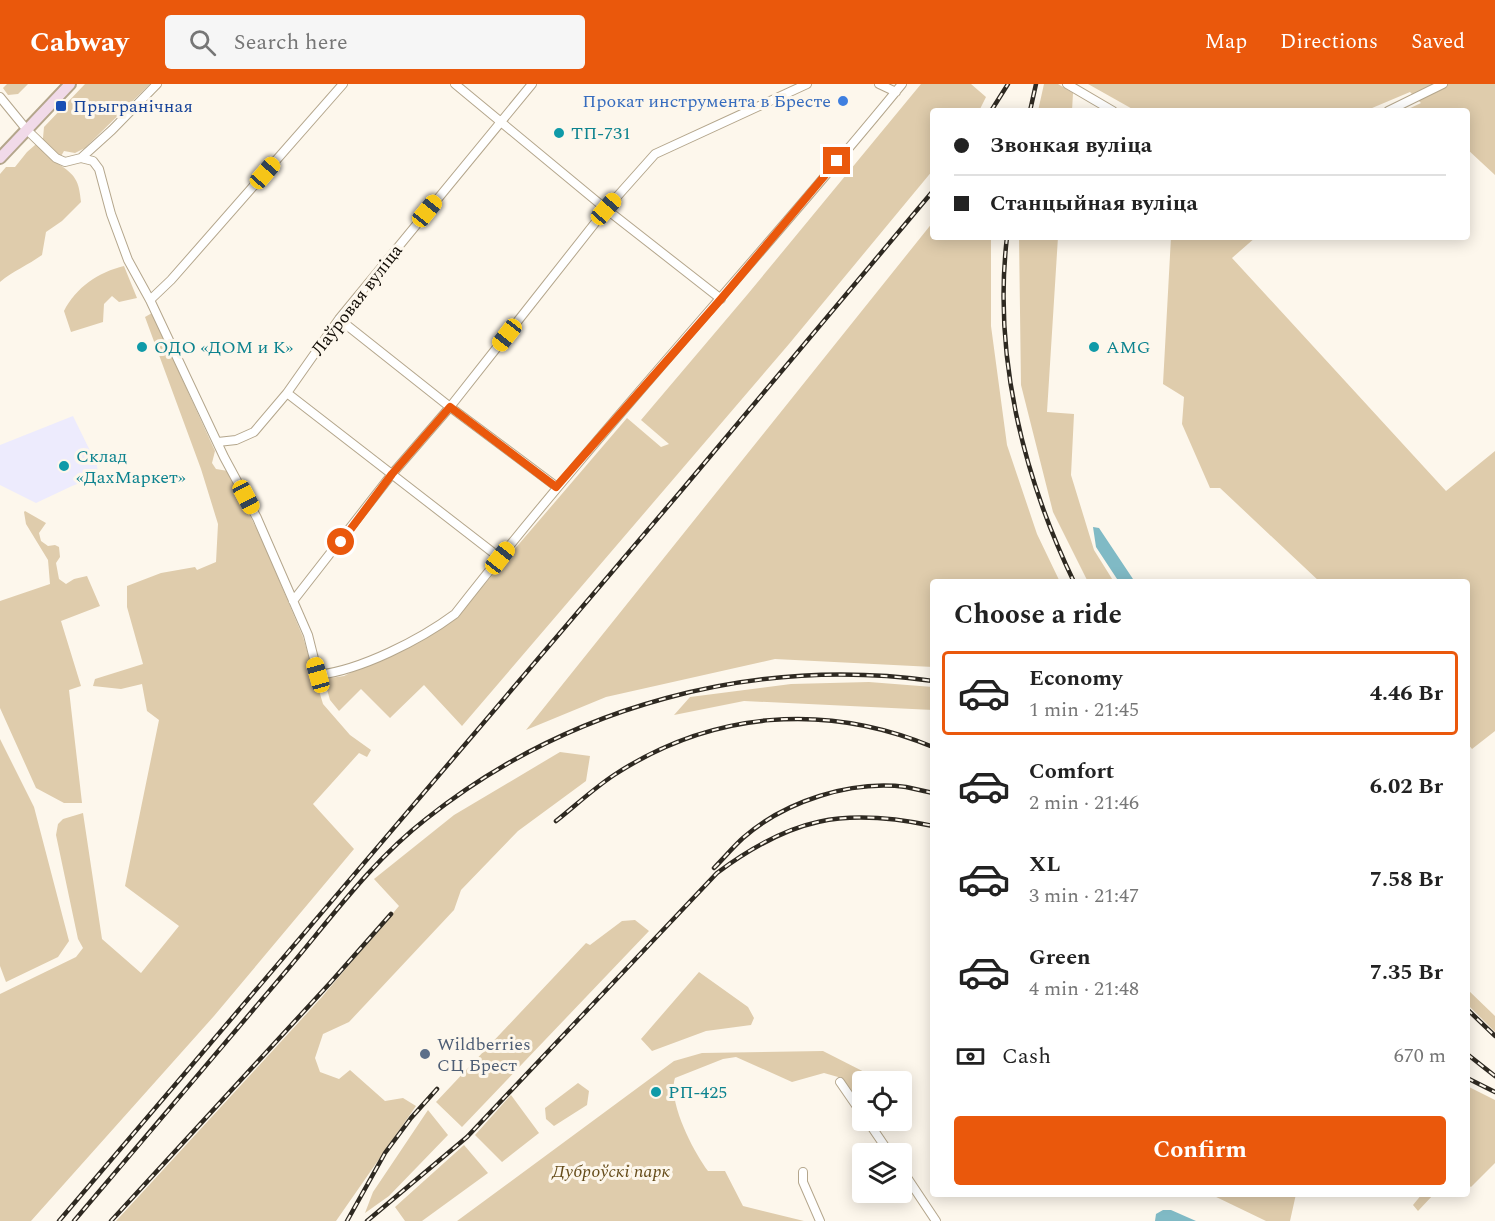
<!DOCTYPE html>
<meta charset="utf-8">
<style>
:root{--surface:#fff;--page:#f6f6f6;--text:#222;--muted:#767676;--line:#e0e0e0;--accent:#ea580c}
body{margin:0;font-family:Spectral,serif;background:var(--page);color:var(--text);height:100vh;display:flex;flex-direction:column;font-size:22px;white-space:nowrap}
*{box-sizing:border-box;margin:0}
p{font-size:20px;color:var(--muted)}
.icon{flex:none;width:33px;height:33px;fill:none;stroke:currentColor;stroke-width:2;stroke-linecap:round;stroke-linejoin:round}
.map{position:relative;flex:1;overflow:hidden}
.sheet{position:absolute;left:930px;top:495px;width:540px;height:618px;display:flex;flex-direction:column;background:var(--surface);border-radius:6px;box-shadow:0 3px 15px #0003}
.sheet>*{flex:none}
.top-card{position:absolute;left:930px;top:24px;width:540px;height:132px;border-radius:6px;box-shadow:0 3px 15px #0003;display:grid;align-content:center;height:132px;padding:0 24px;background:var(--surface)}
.fabs{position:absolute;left:852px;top:987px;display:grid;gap:12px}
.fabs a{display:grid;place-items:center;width:60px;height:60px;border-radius:6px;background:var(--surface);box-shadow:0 3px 15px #0003;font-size:30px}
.end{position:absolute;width:27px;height:27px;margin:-14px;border:8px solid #ea580c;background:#fff;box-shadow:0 0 0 3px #fff}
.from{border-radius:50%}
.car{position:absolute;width:18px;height:36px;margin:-18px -9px;border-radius:8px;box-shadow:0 0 4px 2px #0007;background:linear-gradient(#f5c518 24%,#345 0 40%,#f5c518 0 76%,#345 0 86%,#f5c518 0)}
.top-card b{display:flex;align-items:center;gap:21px;height:57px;font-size:22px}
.top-card b+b{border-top:2px solid var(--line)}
.top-card i{width:15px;height:15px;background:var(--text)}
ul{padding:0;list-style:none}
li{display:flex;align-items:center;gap:18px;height:84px;margin:0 12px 9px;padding:0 12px;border:3px solid transparent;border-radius:6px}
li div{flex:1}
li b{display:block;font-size:22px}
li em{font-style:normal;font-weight:700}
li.on{border-color:var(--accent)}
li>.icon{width:54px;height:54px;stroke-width:1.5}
h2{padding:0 24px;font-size:27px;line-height:72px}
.pay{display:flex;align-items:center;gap:15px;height:66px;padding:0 24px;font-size:22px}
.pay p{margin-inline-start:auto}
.cta{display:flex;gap:12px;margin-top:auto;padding:12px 24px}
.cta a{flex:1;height:69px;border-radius:6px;background:var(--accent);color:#fff;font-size:24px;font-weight:700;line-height:69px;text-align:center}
header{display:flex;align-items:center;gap:36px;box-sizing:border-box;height:84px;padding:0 30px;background:var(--accent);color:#fff}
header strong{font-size:28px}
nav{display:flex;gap:33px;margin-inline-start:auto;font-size:21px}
.search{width:420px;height:54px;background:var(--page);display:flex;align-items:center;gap:15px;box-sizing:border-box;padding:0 21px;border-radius:6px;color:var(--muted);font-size:22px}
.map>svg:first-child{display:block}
.commercial{fill:#edebfd}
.green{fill:#dfccac}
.water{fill:#80bac5}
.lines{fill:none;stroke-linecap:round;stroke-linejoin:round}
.minor-casing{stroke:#b4a68c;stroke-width:10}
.secondary-casing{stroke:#b4a68c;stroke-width:14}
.minor{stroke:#fff;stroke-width:8}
.secondary{stroke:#f1dae9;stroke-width:10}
.rail-casing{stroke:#2e2921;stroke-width:4.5}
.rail{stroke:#fdf7ec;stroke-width:2;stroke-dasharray:7;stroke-linecap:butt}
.route{stroke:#ea580c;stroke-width:8}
.shop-dot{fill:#3f7fe0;stroke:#fdf7ec;stroke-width:2}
.transit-dot{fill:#1a4fb4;stroke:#fdf7ec;stroke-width:2}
.culture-dot{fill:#0f9aa8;stroke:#fdf7ec;stroke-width:2}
.service-dot{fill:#5c6f8a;stroke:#fdf7ec;stroke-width:2}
.labels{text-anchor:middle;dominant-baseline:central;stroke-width:6;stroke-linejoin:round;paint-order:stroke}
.shop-label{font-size:18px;fill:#366cbe;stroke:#fdf7ec;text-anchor:end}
.transit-label{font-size:18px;fill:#164399;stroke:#fdf7ec;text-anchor:start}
.culture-label{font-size:18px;fill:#0d838f;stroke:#fdf7ec;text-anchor:start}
.street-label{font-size:18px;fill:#100b04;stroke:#fdf7ec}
.service-label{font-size:18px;fill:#4e5e75;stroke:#fdf7ec;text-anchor:start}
.park-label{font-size:18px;font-style:italic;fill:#654c1a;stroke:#fdf7ec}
</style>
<header>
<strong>Cabway</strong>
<div class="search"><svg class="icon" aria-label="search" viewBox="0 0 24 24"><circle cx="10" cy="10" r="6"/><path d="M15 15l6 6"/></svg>Search here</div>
<nav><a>Map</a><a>Directions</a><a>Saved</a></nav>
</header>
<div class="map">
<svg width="1495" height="1137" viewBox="0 0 1495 1137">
<rect width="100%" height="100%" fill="#fdf7ec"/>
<path class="commercial" d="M73 332 97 381 98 392 72 402 36 419 0 401V361Z"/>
<path class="green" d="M7 0H28L18 10 8 11 3 4Z
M85 0H150L85 64 75 69 64 67 57 79C76 91 79 97 81 118L62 137 46 148 42 171C28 181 13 187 0 198V90L6 83H15L27 68 43 54 44 43Z
M921 0H971L986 13 979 27H933V86L789 260 462 642 424 601 390 634 361 605 339 627 330 616 324 595 344 592 453 537 627 334 661 363 669 360 641 336 747 211Z
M1044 0H1058L1073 9 1072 27H1038Z
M1088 0H1495V91L1467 65V27H1404L1421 19 1410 8 1365 27H1136Z
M933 138V153H991V242L1007 361 1037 450 1060 498H933V583L775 575 606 613 526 646Z
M1019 153H1058L1047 328 1074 330 1071 391 1094 466 1114 498H1088L1053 428 1021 301Z
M1171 153H1256L1232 174 1446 407 1495 367V647L1472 665 1467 659V498H1320L1220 404H1210L1182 340 1184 313 1163 300Z
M124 182 137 214 119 218 112 212 104 220 103 238 71 248 64 227C76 203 99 188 124 182Z
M152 229 215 367 212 379 216 385 228 387 263 458 303 553 323 620 350 651 371 666 367 673 359 669 313 720 354 765 214 932 31 1137H0V910L76 873 83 864 78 855 56 751 58 740 63 735 83 729 102 855 141 889 179 842 125 802 159 636 147 627 142 600 121 605 93 602 95 595 143 580 127 523V502L161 489 195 483 197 486 216 478 218 440 201 385 145 233Z
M25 427 46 439 39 449 41 457 48 462 55 461 59 463 60 473 56 479 59 495 66 500 74 495 87 492 100 522 61 537 81 602 69 606 82 719H64L36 704 0 624V517L50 500 48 476 26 440 24 428Z
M869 598 933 603V626L744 617 674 631 690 613 791 600Z
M0 655 34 723 69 857 58 873 6 898 0 882Z
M560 668 590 672 586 697 518 747 461 806 454 826 349 938 323 950 315 974 320 988 339 995 350 986 385 1017 403 1014 416 1022 336 1137H116L321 914 399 822 374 795 454 731Z
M635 836 649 847 462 1043 436 1018 586 859 590 861 622 837Z
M699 888 748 923 754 934 751 941 706 947 652 967 641 955Z
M1467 905 1495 932V948L1467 920Z
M823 967 882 997 862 998V1023L838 993 824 989 792 998 736 973 723 975 675 994C667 1017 694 1069 708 1087H725L743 1122 804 1137H457L674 977 702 969Z
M578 999 589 1007 587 1021 554 1042 546 1035 545 1024Z
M1467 1002 1495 1016V1079L1471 1103 1467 1100Z
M511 1011 539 1049 502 1078 475 1051Z
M428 1026 448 1051 389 1112 365 1129 373 1108Z
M464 1061 488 1089 422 1137H405L395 1123Z
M1210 1110H1296L1290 1137H1266Z
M1422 1110H1434L1418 1127 1413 1121Z"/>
<path class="water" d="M1093 443 1099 444 1135 498H1119L1096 463Z
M1163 1126H1171L1196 1137H1155L1156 1130Z"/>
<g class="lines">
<g class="minor-casing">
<path id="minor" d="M455 0 606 125 721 215
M879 0 896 8
M1067 0 1113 27
M0 13 27 46 56 74 65 78 81 74 93 77 99 85 111 130 128 176 150 216 224 373 257 434 308 551 318 591C361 586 420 556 455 530 597 348 756 179 902 0
M1388 27 1443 0
M81 74 112 46 157 0
M150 216 171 196 343 0
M339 235 450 323 557 403
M287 309 500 474
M218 358 236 356 254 348 287 309 339 235 532 0
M293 517 392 390 450 323 606 125 655 70 807 0
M840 998 862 1030
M867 1036 890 1070
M902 1086 936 1137
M803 1088V1098L820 1137"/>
</g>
<g class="secondary-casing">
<path id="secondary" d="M0 74 70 0"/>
</g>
<use href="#minor" class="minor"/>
<use href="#secondary" class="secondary"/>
<g class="rail-casing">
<path id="rail" d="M991 27 1008 0
M1030 27 1036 0
M1007 153C993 271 1023 392 1074 498
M556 737C575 722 593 705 614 691 712 627 825 618 933 663
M714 784C724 774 733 763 743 754 785 717 851 696 906 703 915 705 924 707 933 709
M1467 925 1495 952
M1467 970 1495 992
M1467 994 1495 1008
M59 1137 681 407 933 107
M74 1137C145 1054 216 970 287 886 331 834 372 777 426 735 568 622 754 572 933 597
M111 1137 330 899 391 830
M347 1137 385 1069 411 1034 437 1005
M367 1137 467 1053 717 789C791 734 843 723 933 742"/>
</g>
<use href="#rail" class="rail"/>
</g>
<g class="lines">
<path class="route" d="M341 458 392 390 450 323 556 403 721 215 837 77"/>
</g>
<circle class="shop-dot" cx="843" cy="17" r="6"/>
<rect class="transit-dot" x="55" y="16" width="12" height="12" rx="3"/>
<g class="culture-dot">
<circle cx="559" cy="49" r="6"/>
<circle cx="142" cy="263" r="6"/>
<circle cx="1094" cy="263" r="6"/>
<circle cx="64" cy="382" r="6"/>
<circle cx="656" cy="1008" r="6"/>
</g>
<circle class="service-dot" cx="425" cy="970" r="6"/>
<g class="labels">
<g class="shop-label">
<text x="831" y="17">Прокат инструмента в Бресте</text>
</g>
<g class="transit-label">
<text x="73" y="22">Прыгранічная</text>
</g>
<g class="culture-label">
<text x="571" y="49">ТП-731</text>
<text x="154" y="263">ОДО «ДОМ и К»</text>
<text x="1106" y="263">AMG</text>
<text x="76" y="372">Склад<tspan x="76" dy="21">«ДахМаркет»</tspan></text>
<text x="668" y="1008">РП-425</text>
</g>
<g class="street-label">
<text transform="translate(357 216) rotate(-52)">Лаўровая вуліца</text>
</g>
<g class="service-label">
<text x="437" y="960">Wildberries<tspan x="437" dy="21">СЦ Брест</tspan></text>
</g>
<g class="park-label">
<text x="611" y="1087">Дуброўскі парк</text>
</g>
</g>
</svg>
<div class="fabs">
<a><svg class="icon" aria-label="locate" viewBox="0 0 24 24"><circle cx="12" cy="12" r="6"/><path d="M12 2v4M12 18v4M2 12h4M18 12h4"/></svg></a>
<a><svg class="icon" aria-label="layers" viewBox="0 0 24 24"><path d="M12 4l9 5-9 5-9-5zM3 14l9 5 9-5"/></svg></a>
</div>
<i class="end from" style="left:341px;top:458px"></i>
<i class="end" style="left:837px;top:77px"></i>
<i class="car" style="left:265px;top:89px;rotate:41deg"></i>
<i class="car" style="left:606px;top:125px;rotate:41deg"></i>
<i class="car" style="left:427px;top:127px;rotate:39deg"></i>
<i class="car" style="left:507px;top:251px;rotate:218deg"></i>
<i class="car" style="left:246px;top:413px;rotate:152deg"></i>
<i class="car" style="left:500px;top:474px;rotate:38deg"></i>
<i class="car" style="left:318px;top:591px;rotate:344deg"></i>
<div class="top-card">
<b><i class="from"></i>Звонкая вуліца</b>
<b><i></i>Станцыйная вуліца</b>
</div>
<section class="sheet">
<h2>Choose a ride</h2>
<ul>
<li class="on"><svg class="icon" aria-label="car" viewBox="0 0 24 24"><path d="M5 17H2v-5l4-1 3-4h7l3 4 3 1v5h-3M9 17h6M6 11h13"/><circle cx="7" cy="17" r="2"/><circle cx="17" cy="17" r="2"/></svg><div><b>Economy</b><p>1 min · 21:45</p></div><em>4.46 Br</em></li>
<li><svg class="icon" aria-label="car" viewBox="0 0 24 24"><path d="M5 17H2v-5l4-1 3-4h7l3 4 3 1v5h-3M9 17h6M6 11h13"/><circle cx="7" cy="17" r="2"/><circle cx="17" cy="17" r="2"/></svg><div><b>Comfort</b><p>2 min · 21:46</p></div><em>6.02 Br</em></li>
<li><svg class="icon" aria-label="car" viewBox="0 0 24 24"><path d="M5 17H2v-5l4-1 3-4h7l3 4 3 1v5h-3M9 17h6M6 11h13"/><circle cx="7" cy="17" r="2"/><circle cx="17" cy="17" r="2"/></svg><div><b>XL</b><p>3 min · 21:47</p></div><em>7.58 Br</em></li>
<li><svg class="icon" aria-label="car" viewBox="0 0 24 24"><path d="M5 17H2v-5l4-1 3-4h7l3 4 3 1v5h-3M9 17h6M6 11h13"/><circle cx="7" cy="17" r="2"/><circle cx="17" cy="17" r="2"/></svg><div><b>Green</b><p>4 min · 21:48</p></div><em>7.35 Br</em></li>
</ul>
<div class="pay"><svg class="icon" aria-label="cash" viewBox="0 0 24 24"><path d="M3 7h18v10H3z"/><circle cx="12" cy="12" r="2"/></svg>Cash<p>670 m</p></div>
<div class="cta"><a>Confirm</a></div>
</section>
</div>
